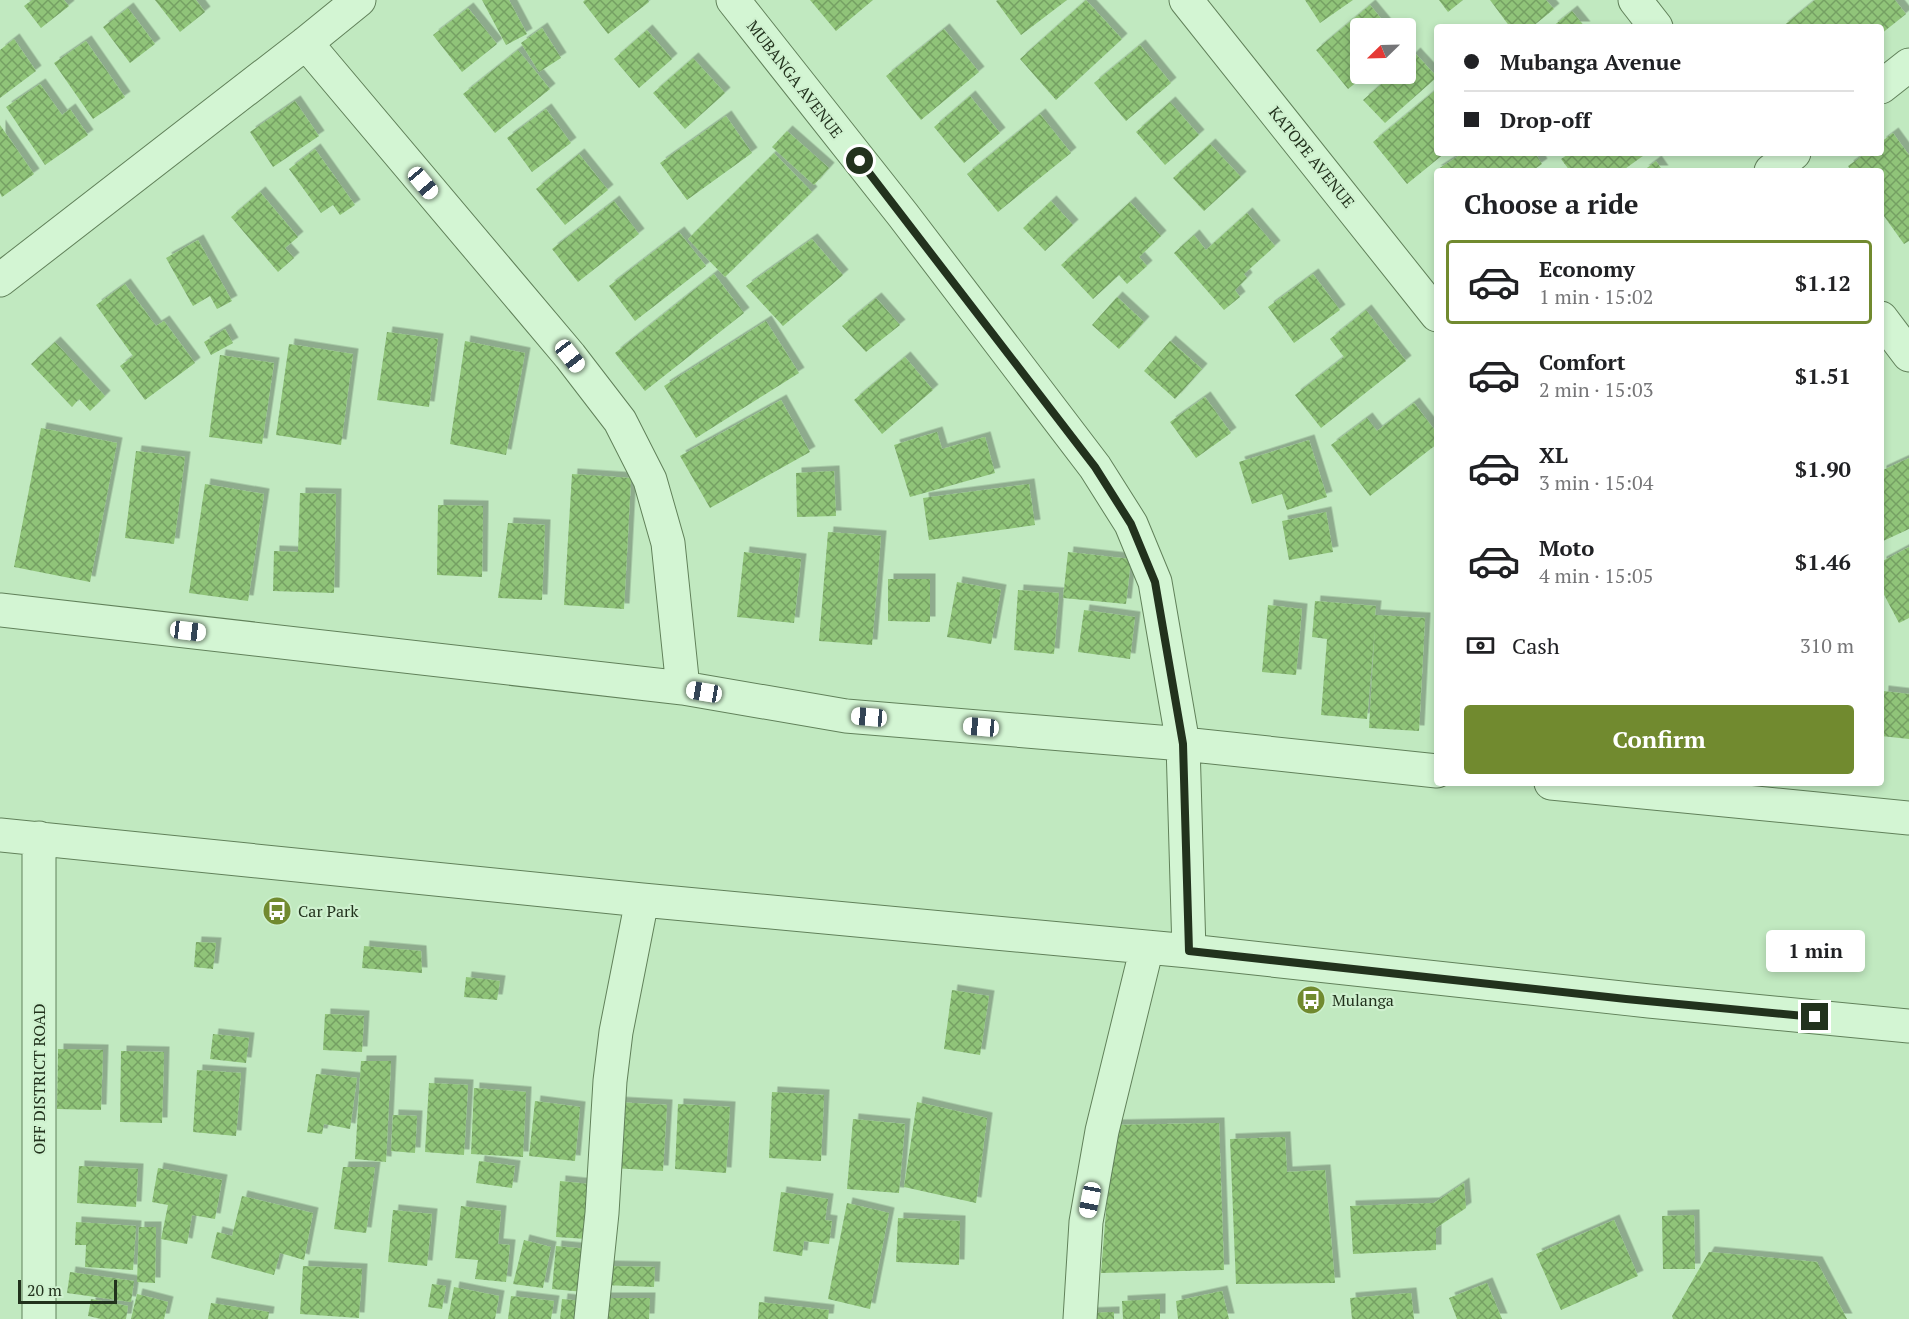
<!DOCTYPE html>
<meta charset="utf-8">
<style>
:root{--surface:#fff;--page:#f6f6f6;--text:#202124;--muted:#757577;--line:#e0e0e0;--accent:#718a2f}
body{margin:0;font-family:"PT Serif",serif;background:var(--page);color:var(--text);height:100vh;display:flex;flex-direction:column;font-size:22px;white-space:nowrap}
*{box-sizing:border-box;margin:0}
p{font-size:20px;color:var(--muted)}
.icon{flex:none;width:33px;height:33px;fill:none;stroke:currentColor;stroke-width:2;stroke-linecap:round;stroke-linejoin:round}
.map{position:relative;flex:1;overflow:hidden}
.side{position:absolute;left:1434px;top:168px;width:450px;height:618px;display:flex;flex-direction:column;background:var(--surface);border-radius:6px;box-shadow:0 3px 9px #0003}
.side>*{flex:none}
.top-card{position:absolute;left:1434px;top:24px;width:450px;height:132px;border-radius:6px;box-shadow:0 3px 9px #0003;display:grid;align-content:center;height:132px;padding:0 30px;background:var(--surface)}
.needle{width:39px;rotate:247deg}
.controls{position:absolute;left:1350px;top:18px;display:grid;gap:12px}
.controls a{display:grid;place-items:center;width:66px;height:66px;border-radius:6px;background:var(--surface);box-shadow:0 3px 9px #0003;font-size:30px}
.scale{position:absolute;left:18px;bottom:15px;width:99px;box-sizing:border-box;padding-left:6px;border:3px solid #22321d;border-top:0;font-size:16px;line-height:21px;white-space:nowrap;color:#22321d;-webkit-text-stroke:4px #cff1cf;paint-order:stroke}
.end{position:absolute;width:27px;height:27px;margin:-14px;border:8px solid #22321d;background:#fff;box-shadow:0 0 0 3px #fff}
.from{border-radius:50%}
.bubble{position:absolute;height:42px;border-radius:6px;background:var(--surface);box-shadow:0 3px 9px #0003;font-size:20px;font-weight:800;line-height:42px;text-align:center}
.car{position:absolute;width:18px;height:36px;margin:-18px -9px;border-radius:8px;box-shadow:0 0 4px 2px #0007;background:linear-gradient(#fff 24%,#345 0 40%,#fff 0 76%,#345 0 86%,#fff 0)}
.top-card b{display:flex;align-items:center;gap:21px;height:57px;font-size:22px}
.top-card b+b{border-top:2px solid var(--line)}
.top-card i{width:15px;height:15px;background:var(--text)}
ul{padding:0;list-style:none}
li{display:flex;align-items:center;gap:18px;height:84px;margin:0 12px 9px;padding:0 18px;border:3px solid transparent;border-radius:6px}
li div{flex:1}
li b{display:block;font-size:22px}
li em{font-style:normal;font-weight:800}
li.selected{border-color:var(--accent)}
li>.icon{width:54px;height:54px;stroke-width:1.5}
h2{padding:0 30px;font-size:27px;line-height:72px}
.pay{display:flex;align-items:center;gap:15px;height:66px;padding:0 30px;font-size:22px}
.pay p{margin-inline-start:auto}
.button{display:flex;gap:12px;margin-top:auto;padding:12px 30px}
.button a{flex:1;height:69px;border-radius:6px;background:var(--accent);color:#fff;font-size:24px;font-weight:800;line-height:69px;text-align:center}
.map>svg:first-child{display:block}
.building{fill:url(#building-cross-hatch);filter:url(#shadow)}
.lines{fill:none;stroke-linecap:round;stroke-linejoin:round}
.minor-casing{stroke:#61815a;stroke-width:35}
.minor{stroke:#d3f5d3;stroke-width:33}
.route{stroke:#22321d;stroke-width:8}
.labels{text-anchor:middle;dominant-baseline:central;stroke-width:4.5;stroke-linejoin:round;paint-order:stroke}
.street-label{font-size:16px;fill:#22321d;stroke:#cff1cf}
.poi-label{font-size:16px;fill:#22321d;stroke:#cff1cf;text-anchor:start}
</style>
<div class="map">
<svg width="1909" height="1319" viewBox="0 0 1909 1319">
<defs>
<pattern id="building-cross-hatch" width="8" height="8" patternUnits="userSpaceOnUse" patternTransform="scale(1.5)"><rect width="8" height="8" fill="#90c479"/><path d="M0 0l8 8M0 8l8-8" fill="none" stroke="#75a063"/></pattern>
<filter id="shadow"><feDropShadow dx="5.5" dy="-5.5" stdDeviation="0" flood-color="#0004"/></filter>
</defs>
<rect width="100%" height="100%" fill="#c1e9c0"/>
<path class="building" d="M32 0H64L69 6 41 28 24 6Z
M155 0H196L205 12 180 32Z
M482 0H509L527 34 506 45Z
M585 0H648L649 2 608 34 583 2Z
M810 0H873L836 31Z
M998 0H1067L1021 35 996 1Z
M1086 0 1122 39 1056 100 1020 59Z
M1305 0H1353L1320 23Z
M1439 0H1463L1448 12Z
M1490 0H1546L1554 9 1532 27H1510Z
M1815 0H1895L1906 14 1881 34V27H1782Z
M1370 5 1389 28H1360V74H1367L1348 89 1316 50Z
M128 8 155 44 130 63 103 27Z
M468 8 497 44 462 72 433 35Z
M1572 11 1585 27H1552Z
M542 28 561 58 539 72 521 43Z
M944 29 979 72 921 120 886 76Z
M647 30 672 59 639 88 614 59Z
M14 39 36 71 0 98V50Z
M86 41 125 97 93 119 54 63Z
M1140 45 1171 83 1126 121 1094 83Z
M518 50 550 89 495 133 463 94Z
M1415 53 1437 77 1385 123 1363 100 1393 74H1406V62Z
M693 58 725 93 685 129 653 93Z
M40 84 62 115 70 109 88 135 45 165 6 107Z
M1437 89V153H1445L1407 184 1373 142Z
M970 96 1000 133 964 163 934 127Z
M295 101 319 136 273 167 250 132Z
M1170 102 1199 135 1165 165 1136 132Z
M546 109 571 143 532 172 507 138Z
M1040 114 1071 153 998 212 967 174Z
M726 116 752 153 687 200 660 163Z
M0 125 34 174 2 197 0 193Z
M787 131 829 168 814 185 772 147Z
M1893 133 1909 155V241L1904 244 1881 212V171H1851L1848 166 1866 153H1881V142Z
M1210 144 1241 177 1204 211 1173 178Z
M315 149 355 205 340 215 333 205 321 213 289 169Z
M774 153 812 192 725 277 688 239Z
M1463 153H1535L1542 164 1532 171H1435Z
M1570 153H1647L1622 171H1570L1561 159Z
M579 154 608 190 565 225 536 189Z
M1656 161 1663 171H1643Z
M260 192 298 237 285 248 294 258 278 272 231 217Z
M614 201 639 234 578 282 552 249Z
M1051 201 1073 225 1045 251 1023 228Z
M1130 202 1161 236 1139 257 1147 266 1127 284 1119 275 1093 299 1061 265Z
M1247 213 1275 246 1244 274 1247 278 1235 290 1240 297 1224 310 1174 253 1194 235 1206 250Z
M679 232 706 266 635 321 609 286Z
M812 239 843 275 783 326 746 286Z
M198 240 232 301 217 309 210 296 193 306 166 258Z
M714 274 744 313 645 391 615 353Z
M1313 274 1340 310 1294 343 1268 307Z
M125 284 156 326 164 321 195 363 145 400 120 366 133 356 96 305Z
M1117 297 1144 322 1119 349 1092 325Z
M876 298 900 325 866 352 842 326Z
M1366 310 1406 361 1321 428 1295 395 1344 357 1330 339Z
M766 321 799 373 696 438 664 386Z
M225 329 233 343 211 355 204 342Z
M387 332 438 339 429 407 377 400Z
M465 341 525 353 506 455 450 444Z
M1170 341 1202 369 1175 399 1144 371Z
M55 342 105 396 90 411 79 399 72 407 31 364Z
M289 344 353 354 341 445 276 435Z
M220 355 274 363 262 444 209 437Z
M905 357 933 390 882 434 854 400Z
M1205 397 1231 433 1196 458 1170 422Z
M781 400 810 452 710 508 680 456Z
M1414 403 1437 433V444L1370 496 1331 445 1367 418 1377 431Z
M41 428 117 443 90 582 14 567Z
M937 432 942 449 985 437 995 473 910 497 894 445Z
M1309 440 1327 497 1287 510 1282 494 1252 504 1239 462Z
M136 451 185 457 174 544 125 538Z
M1909 458V529L1881 542V471Z
M834 471 836 516 797 517 796 473Z
M572 474 631 478 624 609 564 605Z
M205 484 264 494 248 601 189 593Z
M1029 484 1035 525 929 540 923 498Z
M300 493 336 494 334 593 273 591 274 551 298 552Z
M438 505 483 506 482 577 437 575Z
M1326 512 1333 552 1289 560 1282 521Z
M508 523 545 525 542 600 498 598Z
M828 532 881 536 872 645 819 641Z
M1909 547V618L1899 623 1881 589V562Z
M744 552 801 559 794 623 737 617Z
M1068 552 1131 559 1126 604 1063 598Z
M888 579H930V622L888 621Z
M957 582 1001 590 991 644 947 637Z
M1018 590 1059 593 1054 654 1014 650Z
M1315 601 1376 606 1375 615 1425 618 1419 731 1369 728 1375 628 1367 719 1321 715 1327 639 1312 637Z
M1268 605 1302 609 1296 675 1262 672Z
M1084 610 1135 617 1130 659 1078 652Z
M1883 691 1909 694V739L1881 736Z
M196 942 216 943 213 969 194 967Z
M364 946 421 951 422 973 362 968Z
M466 977 500 981 497 1000 464 997Z
M952 990 989 996 980 1055 944 1049Z
M325 1014 364 1016 362 1052 323 1050Z
M213 1034 249 1038 246 1063 210 1059Z
M58 1049 103 1050 101 1110 57 1109Z
M121 1051 164 1052 162 1123 120 1122Z
M361 1061H391L386 1162 355 1159Z
M197 1070 241 1073 236 1136 193 1132Z
M316 1074 357 1078 350 1129 324 1124 322 1134 307 1132Z
M429 1083 468 1085 464 1155 425 1152Z
M474 1088 526 1092 523 1157 471 1154Z
M772 1092 824 1095 821 1161 769 1158Z
M535 1101 580 1107 575 1161 529 1156Z
M615 1102 667 1105 663 1171 612 1168Z
M917 1102 987 1118 976 1203 904 1187Z
M678 1104 730 1107 726 1173 675 1169Z
M393 1115 417 1116 415 1153 391 1151Z
M853 1119 905 1124 899 1193 847 1189Z
M1219 1123 1224 1270 1101 1273 1113 1125Z
M1285 1137 1287 1172 1325 1170 1335 1283 1236 1284 1230 1139Z
M479 1161 515 1166 512 1188 476 1183Z
M79 1166 138 1169 136 1207 77 1203Z
M343 1167H375L366 1233 334 1229Z
M158 1168 222 1180 215 1219 192 1215 187 1244 161 1239 168 1205 152 1202Z
M560 1181 589 1184 587 1239 556 1237Z
M1464 1183 1466 1208 1436 1228V1250L1353 1254 1350 1206 1434 1203Z
M781 1192 828 1199 825 1220 832 1221 829 1244 804 1241 802 1256 773 1251Z
M242 1196 313 1213 304 1260 280 1253 274 1275 211 1258 217 1232 232 1236Z
M847 1203 889 1213 870 1309 828 1299Z
M461 1206 501 1211 498 1244 510 1245 506 1282 475 1279 478 1260 455 1258Z
M393 1210 432 1214 427 1266 388 1262Z
M1694 1215 1695 1269H1663L1662 1216Z
M898 1218 960 1221 959 1265 896 1262Z
M1614 1220 1638 1276 1561 1310 1536 1254Z
M76 1222 136 1226 133 1270 85 1267 86 1245H75Z
M139 1227H156L155 1283 137 1282Z
M524 1240 551 1247 543 1288 513 1284Z
M556 1246 588 1249 584 1292 552 1289Z
M1709 1252 1817 1262 1847 1319H1673L1672 1316Z
M303 1266 362 1269 359 1318 300 1314Z
M604 1266 655 1267 654 1287 603 1285Z
M70 1272 134 1281 131 1302 67 1293Z
M1487 1283 1502 1319H1457L1449 1298Z
M432 1284 446 1286 442 1309 428 1307Z
M454 1287 499 1296 495 1319H448Z
M1222 1291 1229 1319H1178L1176 1301Z
M1411 1293 1414 1319H1352L1350 1298Z
M137 1294 168 1302 164 1319H131Z
M511 1296 554 1301 551 1319H508Z
M604 1298H650L649 1319H603Z
M91 1299 128 1306 126 1319H101L88 1316Z
M562 1299 582 1301 580 1319H560Z
M1160 1299V1319H1123L1122 1301Z
M759 1302 829 1310 828 1319H758Z
M211 1303 269 1312 268 1319H208Z
M1114 1312V1319H1086L1085 1313Z"/>
<g class="lines">
<g class="minor-casing">
<path id="minor" d="M733 0 903 215 1095 467 1131 524 1155 582 1183 744 1189 951
M1186 0 1437 315
M1635 0 1656 27
M306 43 570 356 620 421 650 480 668 543 683 688
M1881 87 1909 65
M1771 171 1794 153
M0 280 306 43 359 0
M1881 318 1909 355
M0 610 683 688 846 716 1183 744 1437 771
M1551 783 1909 818
M0 835 642 900 1189 951 1649 1001 1909 1026
M39 1319V838
M591 1319 602 1213 610 1081 616 1032 642 900
M1080 1319 1086 1222 1102 1131 1147 947"/>
</g>
<use href="#minor" class="minor"/>
</g>
<g class="lines">
<path class="route" d="M860 161 1095 467 1131 524 1155 582 1183 744 1189 951 1626 999 1815 1017"/>
</g>
<defs>
<g id="bus-disc" transform="scale(1.5)"><circle r="9.5" fill="#718a2f" stroke="#cff1cf"/><path d="M-5-6H5V4H4V6H2V4H-2V6H-4V4H-5ZM-3.5-4V0h7V-4ZM-3.5 1.2v1.5H-2V1.2ZM2 1.2v1.5H3.5V1.2Z" fill="#fff"/></g>
</defs>
<g fill-rule="evenodd">
<use href="#bus-disc" x="277" y="911"/>
<use href="#bus-disc" x="1311" y="1000"/>
</g>
<g class="labels">
<g class="street-label">
<text transform="translate(795 79) rotate(52)">MUBANGA AVENUE</text>
<text transform="translate(1312 157) rotate(51)">KATOPE AVENUE</text>
<text transform="translate(39 1079) rotate(-90)">OFF DISTRICT ROAD</text>
</g>
<g class="poi-label">
<text x="298" y="911">Car Park</text>
<text x="1332" y="1000">Mulanga</text>
</g>
</g>
</svg>
<div class="controls">
<a><svg class="needle" viewBox="-14 -14 28 28"><path d="M0-13l5 13h-10z" fill="#e53935"/><path d="M0 13l5-13h-10z" fill="#757577"/></svg></a>
</div>
<div class="scale">20 m</div>
<i class="end from" style="left:860px;top:161px"></i>
<i class="end" style="left:1815px;top:1017px"></i>
<div class="bubble" style="left:1766px;top:930px;width:99px">1 min</div>
<i class="car" style="left:423px;top:183px;rotate:140deg"></i>
<i class="car" style="left:570px;top:356px;rotate:142deg"></i>
<i class="car" style="left:188px;top:631px;rotate:97deg"></i>
<i class="car" style="left:704px;top:692px;rotate:280deg"></i>
<i class="car" style="left:869px;top:717px;rotate:275deg"></i>
<i class="car" style="left:981px;top:727px;rotate:275deg"></i>
<i class="car" style="left:1090px;top:1200px;rotate:191deg"></i>
<div class="top-card">
<b><i class="from"></i>Mubanga Avenue</b>
<b><i></i>Drop-off</b>
</div>
<section class="side">
<h2>Choose a ride</h2>
<ul>
<li class="selected"><svg class="icon" aria-label="car" viewBox="0 0 24 24"><path d="M5 17H2v-5l4-1 3-4h7l3 4 3 1v5h-3M9 17h6M6 11h13"/><circle cx="7" cy="17" r="2"/><circle cx="17" cy="17" r="2"/></svg><div><b>Economy</b><p>1 min · 15:02</p></div><em>$1.12</em></li>
<li><svg class="icon" aria-label="car" viewBox="0 0 24 24"><path d="M5 17H2v-5l4-1 3-4h7l3 4 3 1v5h-3M9 17h6M6 11h13"/><circle cx="7" cy="17" r="2"/><circle cx="17" cy="17" r="2"/></svg><div><b>Comfort</b><p>2 min · 15:03</p></div><em>$1.51</em></li>
<li><svg class="icon" aria-label="car" viewBox="0 0 24 24"><path d="M5 17H2v-5l4-1 3-4h7l3 4 3 1v5h-3M9 17h6M6 11h13"/><circle cx="7" cy="17" r="2"/><circle cx="17" cy="17" r="2"/></svg><div><b>XL</b><p>3 min · 15:04</p></div><em>$1.90</em></li>
<li><svg class="icon" aria-label="car" viewBox="0 0 24 24"><path d="M5 17H2v-5l4-1 3-4h7l3 4 3 1v5h-3M9 17h6M6 11h13"/><circle cx="7" cy="17" r="2"/><circle cx="17" cy="17" r="2"/></svg><div><b>Moto</b><p>4 min · 15:05</p></div><em>$1.46</em></li>
</ul>
<div class="pay"><svg class="icon" aria-label="cash" viewBox="0 0 24 24"><path d="M3 7h18v10H3z"/><circle cx="12" cy="12" r="2"/></svg>Cash<p>310 m</p></div>
<div class="button"><a>Confirm</a></div>
</section>
</div>
